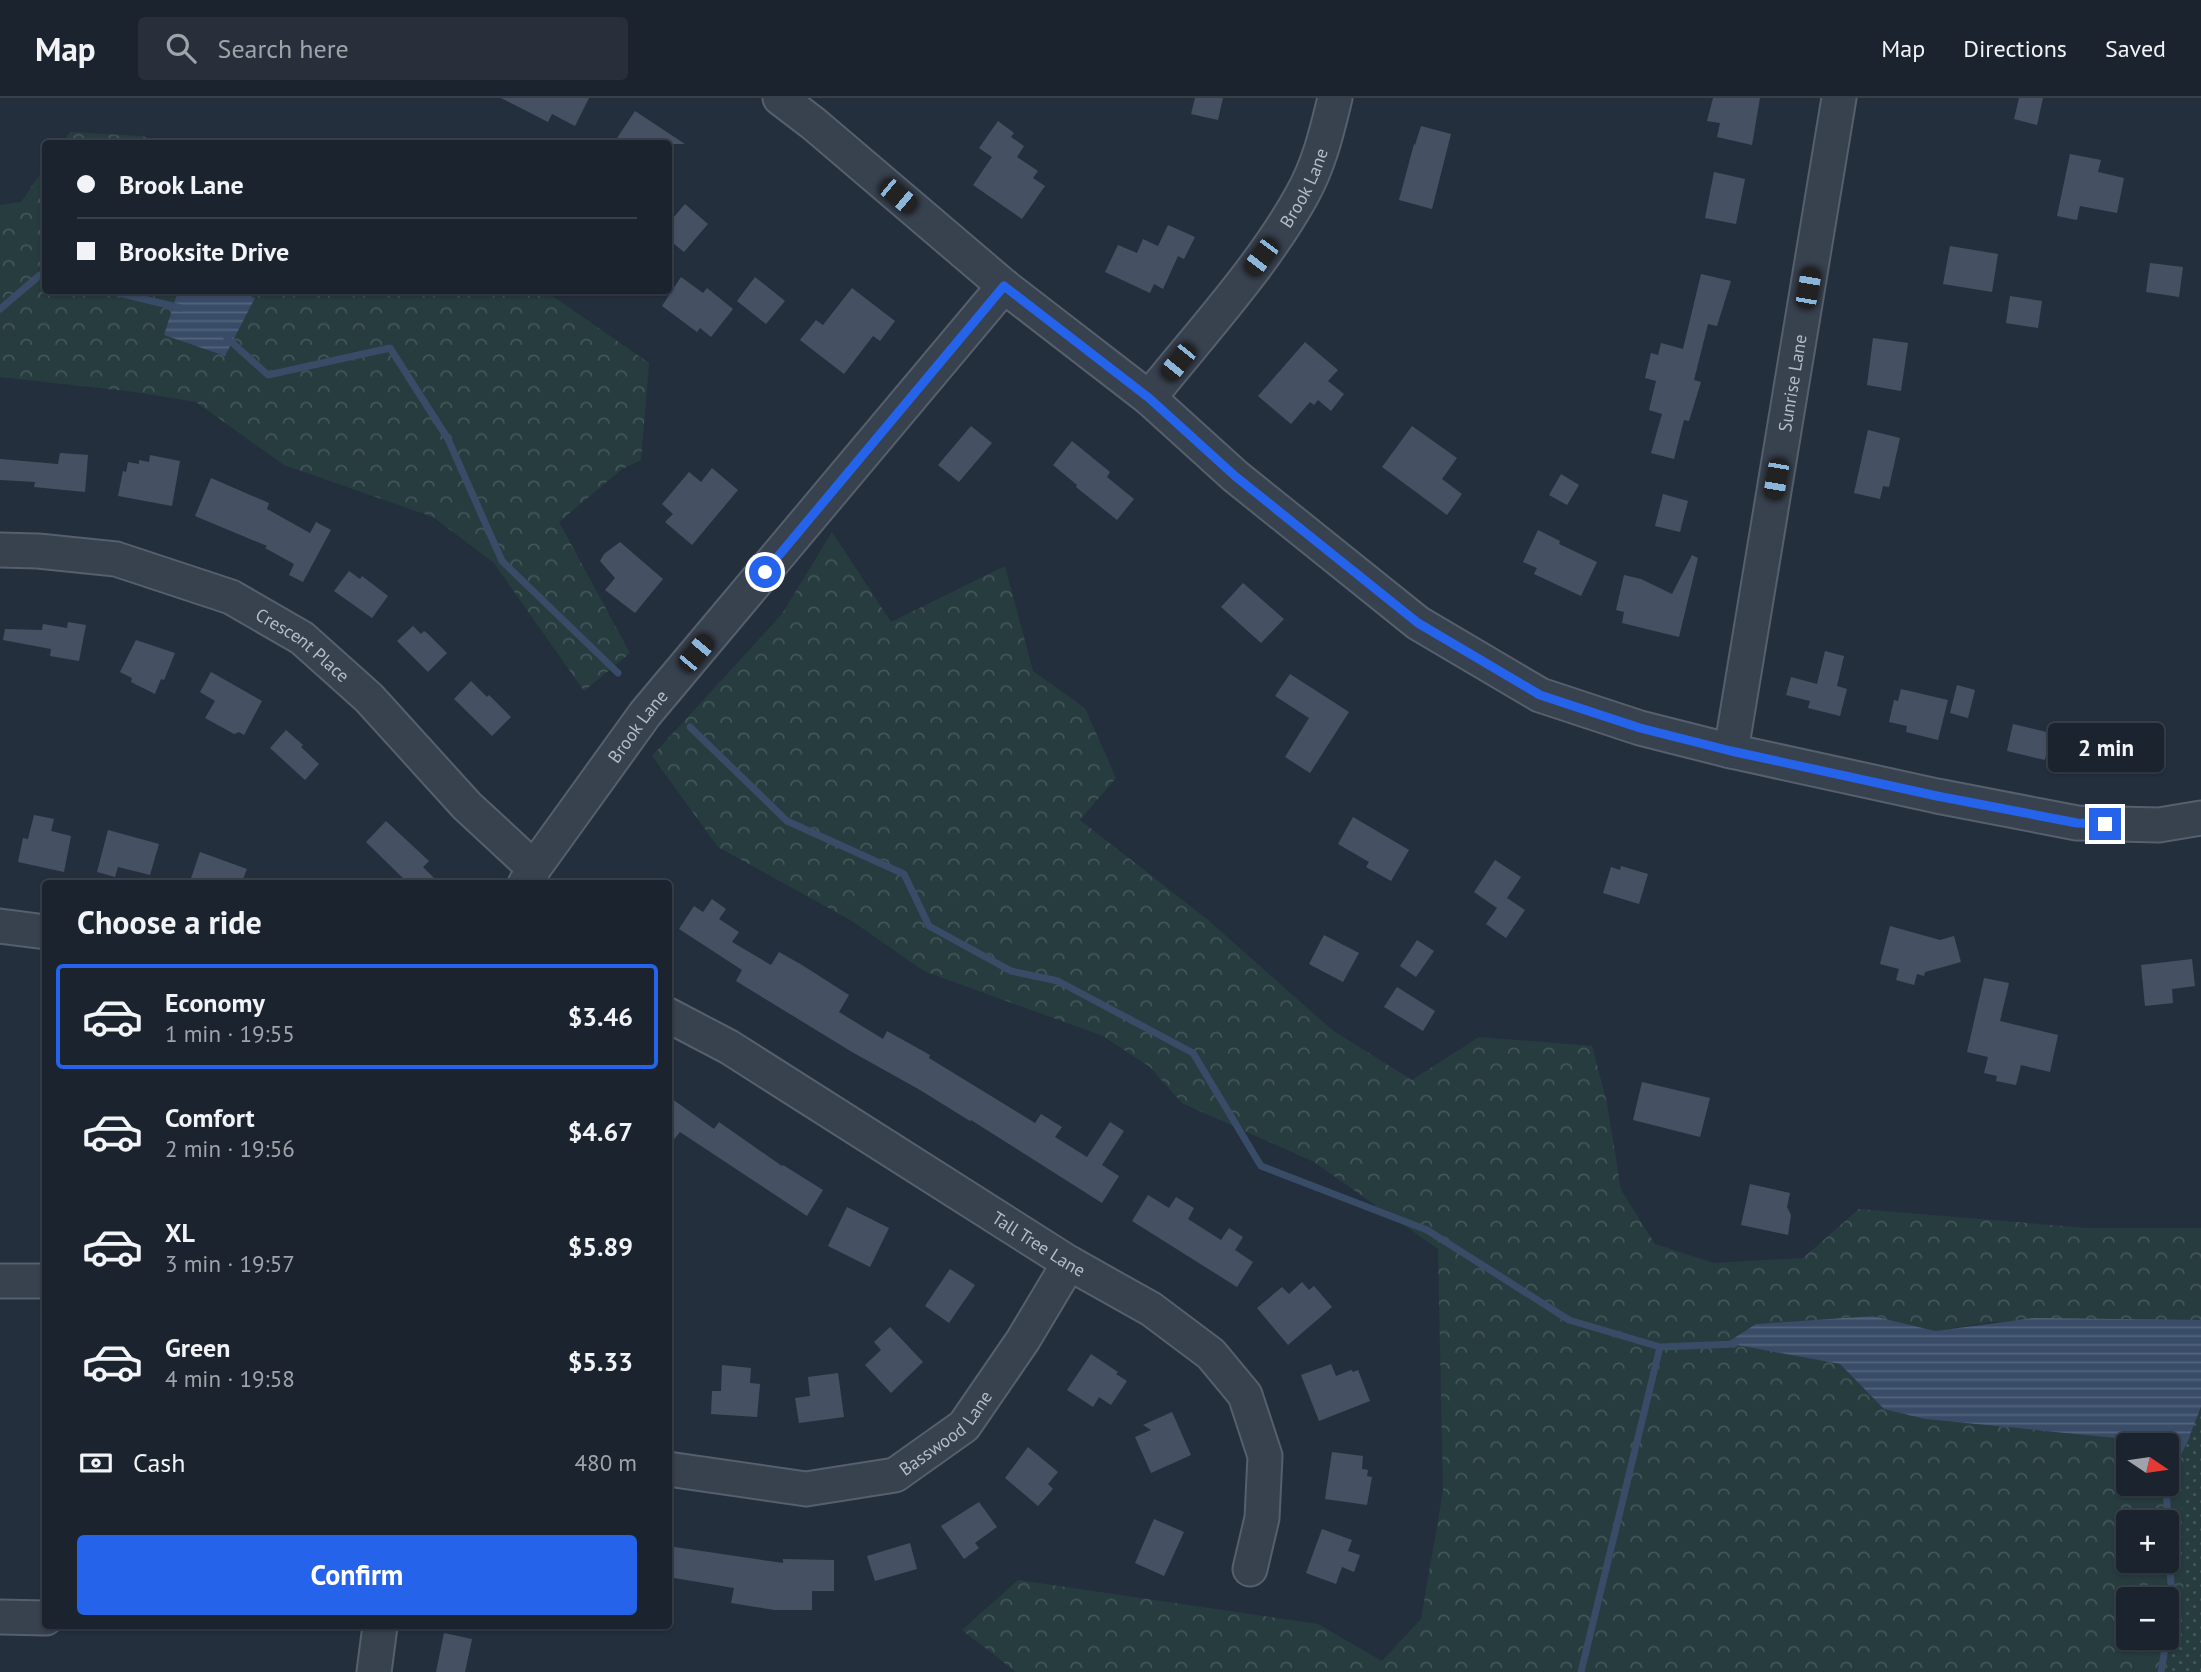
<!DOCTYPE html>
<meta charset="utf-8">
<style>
:root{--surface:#1b232e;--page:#282f3a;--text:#f1f3f6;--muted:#a0a4aa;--line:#39404a;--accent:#2563eb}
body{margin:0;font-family:"PT Sans",sans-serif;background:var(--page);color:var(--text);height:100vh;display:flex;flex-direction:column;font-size:26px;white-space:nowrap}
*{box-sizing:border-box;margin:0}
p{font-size:23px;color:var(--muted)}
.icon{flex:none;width:38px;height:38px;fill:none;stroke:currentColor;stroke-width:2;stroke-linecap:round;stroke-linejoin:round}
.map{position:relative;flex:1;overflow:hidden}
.side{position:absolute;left:42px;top:782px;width:630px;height:749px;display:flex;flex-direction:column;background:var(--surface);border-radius:7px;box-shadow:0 2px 5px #0004,0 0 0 2px var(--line)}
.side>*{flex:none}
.hud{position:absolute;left:42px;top:42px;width:630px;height:154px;border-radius:7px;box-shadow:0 2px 5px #0004,0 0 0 2px var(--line);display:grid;align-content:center;height:154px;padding:0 35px;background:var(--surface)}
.needle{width:46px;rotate:103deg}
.controls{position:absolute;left:2116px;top:1335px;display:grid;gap:14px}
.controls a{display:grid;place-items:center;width:63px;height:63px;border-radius:7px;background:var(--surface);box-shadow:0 2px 5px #0004,0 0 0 2px var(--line);font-size:35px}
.end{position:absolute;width:32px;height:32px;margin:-16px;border:9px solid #2563eb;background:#fff;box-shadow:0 0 0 4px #fff}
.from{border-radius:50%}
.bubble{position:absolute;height:49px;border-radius:7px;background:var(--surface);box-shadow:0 2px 5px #0004,0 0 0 2px var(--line);font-size:23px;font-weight:700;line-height:49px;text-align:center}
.car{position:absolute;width:21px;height:42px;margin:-21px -10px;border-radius:9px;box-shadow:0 0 5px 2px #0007;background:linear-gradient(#222 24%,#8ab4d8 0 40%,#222 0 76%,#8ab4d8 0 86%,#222 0)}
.hud b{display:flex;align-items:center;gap:24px;height:66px;font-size:26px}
.hud b+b{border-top:2px solid var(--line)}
.hud i{width:18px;height:18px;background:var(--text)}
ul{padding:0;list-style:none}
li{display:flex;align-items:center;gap:21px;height:105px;margin:0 14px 10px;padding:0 21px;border:4px solid transparent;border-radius:7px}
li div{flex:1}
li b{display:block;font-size:26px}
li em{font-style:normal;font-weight:700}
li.current{border-color:var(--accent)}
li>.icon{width:63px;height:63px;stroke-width:1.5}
h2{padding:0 35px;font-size:32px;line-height:84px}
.pay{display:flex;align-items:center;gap:18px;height:77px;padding:0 35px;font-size:26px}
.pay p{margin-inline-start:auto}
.primary-button{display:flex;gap:14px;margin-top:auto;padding:14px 35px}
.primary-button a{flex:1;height:80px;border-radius:7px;background:var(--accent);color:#fff;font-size:28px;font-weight:700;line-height:80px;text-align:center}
header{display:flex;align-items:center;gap:42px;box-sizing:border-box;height:98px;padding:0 35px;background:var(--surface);border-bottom:2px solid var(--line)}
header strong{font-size:33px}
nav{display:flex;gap:38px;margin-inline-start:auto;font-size:24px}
.search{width:490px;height:63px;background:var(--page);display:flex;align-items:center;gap:18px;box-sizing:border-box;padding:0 24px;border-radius:7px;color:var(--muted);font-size:26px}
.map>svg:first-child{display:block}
.grass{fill:url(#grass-dots)}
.forest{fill:url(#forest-crowns);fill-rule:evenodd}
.water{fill:url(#water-rules)}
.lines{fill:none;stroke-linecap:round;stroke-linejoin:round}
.stream{stroke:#394c67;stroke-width:7}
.building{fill:#455162}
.minor-casing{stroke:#565f6c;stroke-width:37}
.minor{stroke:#38414e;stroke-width:33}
.route{stroke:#2563eb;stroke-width:9}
.labels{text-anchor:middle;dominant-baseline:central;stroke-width:6;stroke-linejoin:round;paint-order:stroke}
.street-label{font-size:18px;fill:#b4bcc9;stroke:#1d2633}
</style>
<header>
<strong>Map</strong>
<div class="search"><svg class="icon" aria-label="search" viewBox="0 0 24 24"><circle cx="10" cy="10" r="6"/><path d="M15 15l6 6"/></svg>Search here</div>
<nav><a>Map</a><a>Directions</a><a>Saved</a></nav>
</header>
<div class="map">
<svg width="2201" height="1574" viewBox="0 0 2201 1574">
<defs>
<pattern id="grass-dots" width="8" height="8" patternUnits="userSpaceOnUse" patternTransform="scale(1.75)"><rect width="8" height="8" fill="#263c3f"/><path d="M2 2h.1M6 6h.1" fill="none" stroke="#435659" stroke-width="1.8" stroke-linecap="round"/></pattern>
<pattern id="forest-crowns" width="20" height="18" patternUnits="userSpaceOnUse" patternTransform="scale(1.75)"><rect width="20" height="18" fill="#263c3f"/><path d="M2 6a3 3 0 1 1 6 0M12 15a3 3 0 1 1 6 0" fill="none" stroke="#435659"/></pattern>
<pattern id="water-rules" width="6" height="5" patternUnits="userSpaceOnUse" patternTransform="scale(1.75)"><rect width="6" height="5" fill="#394c67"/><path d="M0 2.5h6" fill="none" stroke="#53647b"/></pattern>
</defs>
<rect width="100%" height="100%" fill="#242f3e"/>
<path class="grass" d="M2201 1309V1574H2168L2184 1504 2181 1429 2182 1373 2186 1347Z"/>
<path class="forest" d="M70 34 143 38 158 45H62Z
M45 69 46 192 178 193 165 237 225 258 255 200 239 193 541 192 551 197 649 265 641 362 622 371 559 424 630 555 584 593 494 465 433 419 284 367 196 304 135 294 0 279V107L21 104Z
M832 434 891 524 1005 468 1033 573 1085 610 1116 680 1080 722 1208 822 1332 932 1412 982 1479 939 1592 948 1607 1005 1621 1092 1655 1146 1714 1165 1803 1160 1859 1111 2087 1130H2201V1222L1992 1224 1935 1233 1873 1218 1756 1226 1727 1244 1840 1266 1884 1310 1925 1321 2186 1347 2182 1373 2181 1429 2184 1504 2168 1574H1016L962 1532 1018 1482 1318 1526 1382 1563 1421 1521 1443 1393 1438 1151 1314 1064 1182 1005 1150 969 1103 938 924 873 852 823 718 749 652 658 782 516ZM2128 1348H2166V1386H2128ZM2128 1424H2166V1463H2128ZM2128 1502H2166V1540H2128Z"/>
<path class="water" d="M178 193H239L255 200 225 258 164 237Z
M1873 1218 1935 1233 2034 1220 2201 1222V1309L2186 1347 1925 1321 1884 1311 1840 1266 1726 1245 1756 1226Z"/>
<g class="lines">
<path class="stream" d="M106 192 181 210
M0 211 40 177 46 178
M227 240 268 277 390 250 448 341 502 463 618 575
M690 629 787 723 904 776 929 828 1011 873 1058 883 1193 955 1261 1068 1427 1132 1569 1222 1660 1249
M2166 1379 2186 1339
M1581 1574 1660 1249 1735 1246
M2161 1574 2172 1507 2166 1386"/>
</g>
<path class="building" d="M501 0H589L575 28 552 16 548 24Z
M1195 0H1223L1218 22 1191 16Z
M1713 0H1760L1752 47 1717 39 1720 25 1707 23Z
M2019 0H2043L2037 27 2014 21Z
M635 13 685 46H613Z
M998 23 1014 35 1011 39 1024 48 1017 59 1038 73 1033 80 1045 88 1022 121 973 87 992 59 979 50Z
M1421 28 1451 36 1432 111 1399 102 1414 46 1415 47Z
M2070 56 2101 62 2098 74 2124 80 2117 115 2080 108 2077 122 2057 118Z
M1714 74 1745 81 1736 126 1705 120Z
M685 106 708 126 684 154 668 141V126Z
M1168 127 1195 139 1184 161 1178 158 1163 191 1154 186 1150 195 1105 174 1118 147 1137 155 1143 141 1158 148Z
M1950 148 1998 156 1992 194 1943 186Z
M2150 165 2183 169 2179 199 2146 194Z
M1701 176 1731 183 1717 228 1708 226 1694 282 1701 284 1689 323 1684 322 1674 361 1651 355 1662 316 1649 312 1656 283 1645 280 1651 255 1658 257 1661 245 1683 251Z
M681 179 703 195 707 190 733 211 711 239 700 230 697 234 662 208Z
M755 179 785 203 766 226 737 203Z
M852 190 895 223 880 243 873 238 844 276 800 242 816 222 823 227Z
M2010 198 2042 203 2038 230 2006 225Z
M1873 240 1908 245 1901 293 1867 287Z
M1305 244 1338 272 1328 283 1344 296 1331 313 1318 302 1314 307 1310 304 1291 326 1258 298Z
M971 328 992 345 959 384 938 367Z
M1412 328 1457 360 1442 381 1462 396 1447 417 1382 369Z
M1868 332 1900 340 1889 389 1883 388 1880 401 1854 395Z
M1072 343 1110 374 1107 379 1134 401 1117 422 1076 389 1077 387 1053 367Z
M60 355 88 357 85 394 34 389 35 384 0 382V361L58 366Z
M150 357 180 363 172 408 118 398 123 373 126 374 128 364 139 366V362L149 364Z
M712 370 738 392 692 447 665 424 673 416 662 406 689 374 701 384Z
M1561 376 1579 387 1567 407 1549 397Z
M211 380 269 405 267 411 310 435 316 424 331 432 303 484 289 477 294 466 265 450 267 448 195 418Z
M1663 396 1688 403 1680 434 1655 428Z
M1538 432 1560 443 1559 446 1597 464 1581 498 1534 476 1537 470 1523 464Z
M620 444 663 481 635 515 605 492 615 480 600 463 604 456Z
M1692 457 1698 460 1679 539 1622 525 1624 514 1616 512 1624 477 1641 481 1672 496Z
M349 473 360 481 362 478 388 498 372 520 334 493Z
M1243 485 1284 521 1261 545 1221 509Z
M68 524 86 527 79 563 50 558 51 551 3 542 5 531 42 532 43 526 67 530Z
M413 528 421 536 424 533 427 535 447 555 428 574 397 543Z
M136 542 175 555 164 582 161 581 155 596 131 584 132 580 120 574Z
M1825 553 1844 558 1837 588 1847 591 1840 618 1808 610 1810 603 1786 597 1791 579 1817 586Z
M211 574 262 603 244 637 239 634 234 636 205 620 215 603 200 594Z
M1290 576 1349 614 1310 675 1285 659 1309 620 1275 598Z
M471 583 487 599 489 597 511 619 492 638 454 601Z
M1957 587 1975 592 1968 620 1950 615Z
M1901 591 1948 602 1938 642 1906 634 1907 628 1889 624 1894 602 1898 603Z
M2013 626 2051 635 2045 662 2007 653Z
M2105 626 2156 628 2154 669 2123 667V672L2103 670Z
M286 632 303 647 301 649 319 666 305 682 270 650Z
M34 717 54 721 51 733 71 738 64 774 18 764 23 740 28 741Z
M1353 719 1409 752 1391 783 1366 769 1369 764 1338 746Z
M386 723 429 763 423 769 440 786H409L366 744Z
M108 732 159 746 150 777 118 769 115 779 97 774Z
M200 754 247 771 241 786H189Z
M1495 762 1521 779 1507 800 1525 812 1506 840 1486 826 1497 810 1474 794Z
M1621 768 1648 776 1639 806 1603 795 1611 769 1620 772Z
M712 801 726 811 719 821 739 834 732 844 771 867 779 854 802 867 849 897 839 914 883 941 887 933 930 957 929 960 1035 1025 1041 1016 1062 1029 1055 1039 1087 1059 1110 1024 1124 1033 1102 1067 1119 1078 1102 1105 971 1022 970 1023 920 992 852 954 736 883 742 872 679 831 694 808 703 814Z
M1890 828 1940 842 1954 838 1961 864 1925 874 1924 878 1917 876 1914 887 1896 882 1899 871 1880 866Z
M1324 837 1359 855 1343 884 1309 866Z
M1417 842 1434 853 1416 879 1400 868Z
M2192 861 2195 888 2172 891 2173 905 2145 908 2141 867Z
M1984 880 2009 885 2000 923 2058 937 2050 974 2021 967 2016 987 1996 983 1997 978 1984 975 1988 959 1967 954Z
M1397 889 1435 913 1423 933 1384 909Z
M1642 984 1710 1000 1700 1039 1633 1022Z
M668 998 714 1031 719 1024 782 1068 783 1067 823 1092 807 1118 680 1034 668 1049Z
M1750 1086 1790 1095 1787 1109 1791 1117 1788 1137 1741 1127Z
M1148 1097 1169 1110 1176 1099 1194 1110 1188 1121 1221 1142 1229 1130 1243 1139 1235 1152 1253 1164 1237 1189 1132 1123Z
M847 1109 889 1130 870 1169 828 1148Z
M950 1171 975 1187 949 1225 925 1208Z
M1302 1184 1309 1192 1314 1188 1332 1209 1288 1247 1257 1210 1282 1189 1289 1196Z
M890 1229 923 1264 891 1295 865 1267 881 1252 874 1244Z
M1091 1256 1118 1274 1116 1276 1127 1283 1111 1307 1099 1299 1093 1309 1067 1292Z
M1331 1266 1336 1278 1351 1272 1353 1274 1358 1272 1370 1303 1319 1323 1301 1277Z
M722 1267 751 1270 750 1285 760 1286 757 1319 711 1316 712 1293H721Z
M838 1275 844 1319 799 1325 795 1300 810 1298 808 1279Z
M1172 1314 1191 1357 1151 1375 1135 1339 1151 1332 1143 1327Z
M1028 1349 1058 1374 1048 1386 1053 1391 1038 1408 1005 1380Z
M1332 1354 1363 1358 1362 1371 1368 1372 1367 1378 1372 1379 1367 1407 1325 1401Z
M979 1404 997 1429 975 1445 979 1450 964 1461 941 1428Z
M1154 1421 1184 1434 1164 1478 1135 1465Z
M1322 1431 1352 1442 1348 1453 1360 1457 1354 1474 1342 1469 1336 1486 1306 1475Z
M910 1445 917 1471 875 1483 867 1458Z
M668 1448 783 1465V1461L834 1462V1493H812V1512H775L731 1505 734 1490 668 1479Z
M444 1535 472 1541 465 1574H436Z"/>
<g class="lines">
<g class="minor-casing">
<g id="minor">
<path d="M780 0 814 26 1004 188 1149 300 1235 378 1418 525 1540 597 1640 630 1731 653 1937 698 2077 725 2159 727 2201 720"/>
<path id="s1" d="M1149 300C1200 236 1263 168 1302 97 1319 67 1327 33 1335 0"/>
<path id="s2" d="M0 452 38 453 116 461 231 499 302 540 369 600 467 708 534 770"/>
<path id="s3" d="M1731 653 1839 0"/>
<path id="s4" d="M525 786 534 770 645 616 1004 188"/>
<path d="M0 828 46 834"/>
<path id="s5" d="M668 917 729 949 1069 1165 1151 1211 1211 1256 1245 1297 1265 1358 1262 1420 1250 1471"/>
<path d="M0 1183H46"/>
<path id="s6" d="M668 1371 806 1391 895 1377 964 1328 1023 1242 1069 1165"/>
<path d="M0 1519 46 1520"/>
<path d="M374 1574 380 1528"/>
</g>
</g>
<use href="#minor" class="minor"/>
</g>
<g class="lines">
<path class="route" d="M765 474 1004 188 1149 300 1235 378 1418 525 1540 597 1640 630 1731 653 1937 698 2077 725 2105 726"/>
</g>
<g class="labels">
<g class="street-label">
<text stroke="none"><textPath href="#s1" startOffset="262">Brook Lane</textPath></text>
<text stroke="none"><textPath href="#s3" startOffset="373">Sunrise Lane</textPath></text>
<text stroke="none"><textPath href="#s2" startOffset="324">Crescent Place</textPath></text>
<text stroke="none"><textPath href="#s4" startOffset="194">Brook Lane</textPath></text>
<text stroke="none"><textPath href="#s5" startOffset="436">Tall Tree Lane</textPath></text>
<text stroke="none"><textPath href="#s6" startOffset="296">Basswood Lane</textPath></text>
</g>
</g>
</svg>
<div class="controls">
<a><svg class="needle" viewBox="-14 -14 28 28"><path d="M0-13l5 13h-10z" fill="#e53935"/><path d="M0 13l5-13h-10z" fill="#a0a4aa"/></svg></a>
<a>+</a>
<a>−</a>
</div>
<i class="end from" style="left:765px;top:474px"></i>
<i class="end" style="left:2105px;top:726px"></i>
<div class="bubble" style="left:2048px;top:625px;width:116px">2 min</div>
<i class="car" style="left:898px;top:98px;rotate:130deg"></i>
<i class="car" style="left:1261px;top:159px;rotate:217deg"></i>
<i class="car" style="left:1808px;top:190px;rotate:10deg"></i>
<i class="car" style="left:1178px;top:264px;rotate:219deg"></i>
<i class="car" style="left:1776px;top:381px;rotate:190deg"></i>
<i class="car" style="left:696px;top:555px;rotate:40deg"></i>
<div class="hud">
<b><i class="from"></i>Brook Lane</b>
<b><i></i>Brooksite Drive</b>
</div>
<section class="side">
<h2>Choose a ride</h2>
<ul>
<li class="current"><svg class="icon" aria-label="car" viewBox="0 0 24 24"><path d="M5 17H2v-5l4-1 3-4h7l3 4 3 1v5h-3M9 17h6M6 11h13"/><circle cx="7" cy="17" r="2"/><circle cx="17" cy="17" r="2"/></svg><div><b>Economy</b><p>1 min · 19:55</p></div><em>$3.46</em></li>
<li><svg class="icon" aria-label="car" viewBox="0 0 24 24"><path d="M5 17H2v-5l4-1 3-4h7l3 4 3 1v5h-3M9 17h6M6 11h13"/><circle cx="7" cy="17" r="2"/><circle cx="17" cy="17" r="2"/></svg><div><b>Comfort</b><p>2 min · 19:56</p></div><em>$4.67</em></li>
<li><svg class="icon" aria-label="car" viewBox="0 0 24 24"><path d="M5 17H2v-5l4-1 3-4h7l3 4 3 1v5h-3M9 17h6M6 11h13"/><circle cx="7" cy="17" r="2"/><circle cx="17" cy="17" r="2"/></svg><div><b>XL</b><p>3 min · 19:57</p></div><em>$5.89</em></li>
<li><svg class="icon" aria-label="car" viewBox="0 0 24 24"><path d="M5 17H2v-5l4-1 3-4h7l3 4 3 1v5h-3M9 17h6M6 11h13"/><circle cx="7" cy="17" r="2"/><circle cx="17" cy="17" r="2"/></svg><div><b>Green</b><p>4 min · 19:58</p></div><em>$5.33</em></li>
</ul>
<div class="pay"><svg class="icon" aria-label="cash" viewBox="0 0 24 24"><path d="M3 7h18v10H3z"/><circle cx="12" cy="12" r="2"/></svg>Cash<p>480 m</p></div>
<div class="primary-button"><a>Confirm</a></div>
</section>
</div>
